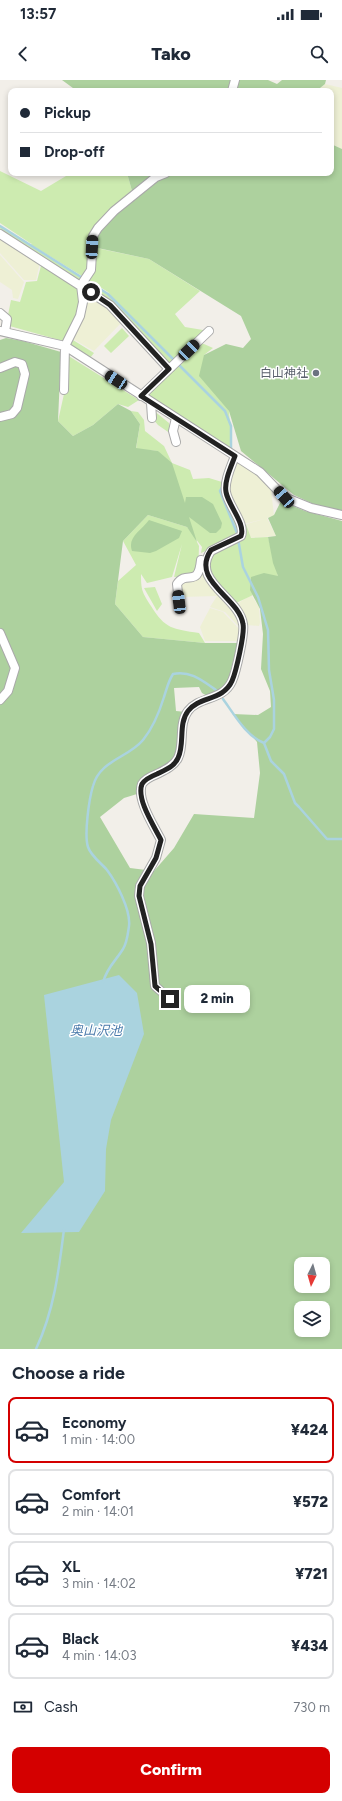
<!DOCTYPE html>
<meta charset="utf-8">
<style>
:root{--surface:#fff;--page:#f6f6f7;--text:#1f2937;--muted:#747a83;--line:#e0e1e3;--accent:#d40000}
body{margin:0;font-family:Figtree,"Noto Sans JP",sans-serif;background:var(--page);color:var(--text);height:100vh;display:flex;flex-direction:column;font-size:15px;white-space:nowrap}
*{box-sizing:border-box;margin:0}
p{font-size:13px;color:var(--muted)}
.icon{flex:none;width:22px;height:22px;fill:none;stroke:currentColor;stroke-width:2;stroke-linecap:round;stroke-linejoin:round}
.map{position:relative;height:1269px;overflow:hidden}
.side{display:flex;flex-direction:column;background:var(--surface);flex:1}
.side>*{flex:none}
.banner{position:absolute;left:8px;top:8px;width:326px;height:88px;border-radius:8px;box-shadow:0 2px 6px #0003;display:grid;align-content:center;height:88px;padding:0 12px;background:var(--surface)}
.needle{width:26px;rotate:185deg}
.controls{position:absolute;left:294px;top:1177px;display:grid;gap:8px}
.controls a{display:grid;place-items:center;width:36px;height:36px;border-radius:8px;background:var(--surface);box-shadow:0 2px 6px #0003;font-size:20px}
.end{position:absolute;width:18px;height:18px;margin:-9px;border:5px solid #222;background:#fff;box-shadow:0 0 0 2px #fff}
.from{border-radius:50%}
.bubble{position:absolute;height:28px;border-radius:8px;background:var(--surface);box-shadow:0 2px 6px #0003;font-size:13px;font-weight:800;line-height:28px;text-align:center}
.car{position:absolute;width:12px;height:24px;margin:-12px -6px;border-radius:5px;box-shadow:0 0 3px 1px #0007;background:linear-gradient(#222 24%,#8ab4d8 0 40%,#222 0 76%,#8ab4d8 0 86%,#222 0)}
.banner b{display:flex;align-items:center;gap:14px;height:38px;font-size:15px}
.banner b+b{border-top:1px solid var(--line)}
.banner i{width:10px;height:10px;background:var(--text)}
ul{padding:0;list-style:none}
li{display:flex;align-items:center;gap:12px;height:66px;margin:0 8px 6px;padding:0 4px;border:2px solid var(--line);border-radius:8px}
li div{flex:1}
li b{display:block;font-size:15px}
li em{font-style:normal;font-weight:800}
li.selected{border-color:var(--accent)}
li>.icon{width:36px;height:36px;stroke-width:1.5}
h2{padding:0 12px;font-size:18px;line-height:48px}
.pay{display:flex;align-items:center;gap:10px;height:44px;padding:0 12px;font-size:15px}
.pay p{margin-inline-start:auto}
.primary-button{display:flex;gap:8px;margin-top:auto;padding:8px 12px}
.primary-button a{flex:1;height:46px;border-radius:8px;background:var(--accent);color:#fff;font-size:16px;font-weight:800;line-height:46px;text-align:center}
.status{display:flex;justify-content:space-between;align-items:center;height:28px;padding:0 20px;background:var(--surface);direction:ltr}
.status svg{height:11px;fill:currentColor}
header{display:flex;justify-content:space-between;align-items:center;height:52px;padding:0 12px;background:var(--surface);font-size:18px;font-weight:800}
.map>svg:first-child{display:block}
.farmland{fill:#eef0d5}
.grass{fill:#cdebb0}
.forest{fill:#add19e;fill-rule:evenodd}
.water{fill:#aad3df}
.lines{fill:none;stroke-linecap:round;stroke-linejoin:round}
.stream{stroke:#aad3df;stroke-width:2.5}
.minor-casing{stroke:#a9a9a9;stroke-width:10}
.minor{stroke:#fff;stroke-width:8}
.route{stroke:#222;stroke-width:5}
.worship-dot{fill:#6b7280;stroke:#fff;stroke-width:1.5}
.labels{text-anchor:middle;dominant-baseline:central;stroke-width:3;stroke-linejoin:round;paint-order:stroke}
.worship-label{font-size:12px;fill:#5b616d;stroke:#fff;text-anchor:end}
.water-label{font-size:13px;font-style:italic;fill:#4a7aab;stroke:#fff}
</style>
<div class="status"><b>13:57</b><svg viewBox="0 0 49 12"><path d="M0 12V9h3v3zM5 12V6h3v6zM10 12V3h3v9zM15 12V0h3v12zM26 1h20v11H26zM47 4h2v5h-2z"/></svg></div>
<header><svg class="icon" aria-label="back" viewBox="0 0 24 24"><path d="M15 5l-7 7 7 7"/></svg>Tako<svg class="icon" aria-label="search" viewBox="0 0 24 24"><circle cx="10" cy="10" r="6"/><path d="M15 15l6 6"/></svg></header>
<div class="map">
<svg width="342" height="1269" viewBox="0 0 342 1269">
<rect width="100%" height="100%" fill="#f2efe9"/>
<path class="farmland" d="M325 4 342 8V69L331 64V11H320V8Z
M0 157 40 182 36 200H24L0 173Z
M0 175 24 202 18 219 13 218 12 210 0 202Z
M83 207 109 230 121 243 94 271 73 259 87 225Z
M239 383 256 393 271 409 274 436 267 438 276 456 250 458 247 444 264 439 244 444 236 426 230 418 228 407 235 384Z
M204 478 206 498 218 515 221 511 239 532 241 549 225 532 210 527 217 516 181 517 179 501Z
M251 515 259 527 260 543 259 546 246 545 235 525Z
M210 528 223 532 241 551 239 561H205L200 547Z"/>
<path class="grass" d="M0 91 41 111 71 93H127L132 111 102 144 88 163 101 169 149 179 200 211 175 234 185 247 209 251 197 263 204 264 213 268 204 275 229 331 232 369 147 315 169 291 124 239 82 205C79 222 78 251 63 261L6 245 11 220 20 222 26 202 37 201 42 182 0 153V147L113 218 108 212 30 164 32 163H30L0 143Z
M122 248 129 256 111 273 104 266Z
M73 260 94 273 90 278 70 266Z
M67 275 139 320 128 327 118 324 93 345 73 356 58 341 64 314Z
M153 330 169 343 171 354 158 345 152 338Z
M131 331 138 332 144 340 145 351 164 366 172 383 190 390 193 399 209 398 222 402 223 410 241 446 246 444 251 458 268 457 278 496 251 510 253 515 234 524 212 502 207 476 235 458 201 473 202 467 195 458 199 466 198 495 174 497 182 464 172 497 147 503 141 494C141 510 142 512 151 526 165 549 173 549 199 553L205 563 143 557 115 524 118 501 136 485 123 461 148 435 187 447 191 452 158 371 136 369 140 344Z
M155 507 162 524 157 531 144 508Z"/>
<path class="forest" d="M62 0H268L277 4 282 0H326L325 4 320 8V11H77Z
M331 64 342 69V430L324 429 294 415 241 371 229 331 199 296 204 275 226 264 243 268 251 259 241 236 149 179 93 167 98 148 129 119 146 110 166 93H331Z
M127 93H163L132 111Z
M6 258 23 261 61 272 58 341 73 356 93 345 118 324 131 331 140 344 136 368 158 371 172 383 185 423 186 417H202L213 424 222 443 221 448 216 453H210L189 437 197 462 187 447 148 435 123 461 115 524 143 557 205 563H238L228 601 225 606 209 617 202 613 199 607 174 608 176 631 186 632 175 683 139 703 137 714 124 718 100 737 130 788 154 791 174 768 194 734 254 738 260 693 257 662 233 634 258 635 271 627 270 611 261 589 263 554 260 529 250 510 251 497 264 493 278 496 273 483 268 457 276 456 268 438 274 435 281 421 305 431 342 441V1269H0V260ZM301 1184H323V1206H301ZM301 1228H323V1250H301Z
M149 440 182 451 179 458 156 471 150 473 132 471C127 457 141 451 149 440Z"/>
<path class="water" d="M119 895 137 913 144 954 111 1040 106 1069 105 1111 79 1152 21 1153 64 1102 44 915Z"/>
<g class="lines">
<path class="stream" d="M0 146 108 214 225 331 231 346V372
M223 406 220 411 237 453 243 487 258 517 268 550 269 590 274 620V649L270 657 264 663
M223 619C234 634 246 656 264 663L271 681 284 694 295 723 299 727 327 759H342
M103 902C108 886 115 882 123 869 127 863 128 853 129 846 131 830 116 802 107 790 101 783 91 776 88 767 84 755 89 719 93 706 100 680 128 678 143 660 152 649 160 630 164 617 167 608 168 602 173 594 190 590 203 601 216 610
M36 1269C54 1231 59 1190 64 1149"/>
<g class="minor-casing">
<path id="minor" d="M232 11 235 0
M0 154 110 225 169 289
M0 233 7 239 5 252
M0 251 65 266 260 392 284 417 311 428 342 435
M0 288 15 282 22 284 25 294 17 328 12 334 0 337
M64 310 65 266 80 236 83 222 81 205 91 190 93 156 98 148 114 131 156 97 166 93
M141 316 209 251
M151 323 152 338
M176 338 173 351 176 362
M179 522 177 504C187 489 198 509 201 480
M0 553 15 588 8 611 0 620
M170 919 155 906 151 863 139 816 140 806 156 778 161 760C154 746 136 719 142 704 145 699 152 696 157 694 165 690 174 686 178 678 185 664 178 644 188 631 199 616 223 621 232 601 236 592 245 553 243 544 239 517 190 501 211 471L241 456C246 444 228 425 226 412 224 401 231 387 235 376"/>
</g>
<use href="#minor" class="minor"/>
</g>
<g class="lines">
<path class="route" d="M91 212 110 225 169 289 141 316 235 376C231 387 224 401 226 412 228 425 246 444 241 456L211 470C190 501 239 517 243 544 245 553 236 592 232 601 223 621 199 616 188 631 178 644 185 664 178 678 174 687 165 690 157 694 152 696 145 699 142 704 136 719 154 746 161 760L156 778 140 806 139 816 151 864 155 906 170 919"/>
</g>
<circle class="worship-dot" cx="316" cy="293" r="4"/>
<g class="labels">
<g class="worship-label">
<text x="308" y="293">白山神社</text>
</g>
<g class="water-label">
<text x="96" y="950">奥山沢池</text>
</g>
</g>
</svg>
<div class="controls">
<a><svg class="needle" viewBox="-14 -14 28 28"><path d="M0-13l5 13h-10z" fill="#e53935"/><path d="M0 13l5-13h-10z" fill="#747a83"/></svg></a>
<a><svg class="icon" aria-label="layers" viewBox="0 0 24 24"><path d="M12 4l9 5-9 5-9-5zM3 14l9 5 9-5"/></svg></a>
</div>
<i class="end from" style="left:91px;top:212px"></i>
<i class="end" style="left:170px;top:919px"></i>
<div class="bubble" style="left:184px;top:905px;width:66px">2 min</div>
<i class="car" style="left:92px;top:167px;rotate:3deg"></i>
<i class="car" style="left:189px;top:270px;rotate:46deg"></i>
<i class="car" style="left:116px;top:300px;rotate:303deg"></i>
<i class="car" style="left:284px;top:417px;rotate:319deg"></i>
<i class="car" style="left:179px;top:522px;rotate:353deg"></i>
<div class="banner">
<b><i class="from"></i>Pickup</b>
<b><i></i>Drop-off</b>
</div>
</div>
<section class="side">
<h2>Choose a ride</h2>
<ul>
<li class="selected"><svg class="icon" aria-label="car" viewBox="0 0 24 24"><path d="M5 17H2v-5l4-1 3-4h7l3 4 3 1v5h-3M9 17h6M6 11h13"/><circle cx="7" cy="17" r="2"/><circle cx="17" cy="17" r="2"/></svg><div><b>Economy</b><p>1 min · 14:00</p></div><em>¥424</em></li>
<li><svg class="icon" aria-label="car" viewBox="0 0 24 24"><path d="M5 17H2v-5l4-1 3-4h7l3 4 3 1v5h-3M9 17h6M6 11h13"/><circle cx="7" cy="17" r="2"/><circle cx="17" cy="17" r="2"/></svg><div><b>Comfort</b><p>2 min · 14:01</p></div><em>¥572</em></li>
<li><svg class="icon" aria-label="car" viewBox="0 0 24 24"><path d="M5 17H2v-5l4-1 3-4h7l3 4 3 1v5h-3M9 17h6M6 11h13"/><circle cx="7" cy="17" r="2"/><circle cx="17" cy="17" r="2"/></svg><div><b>XL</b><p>3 min · 14:02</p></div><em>¥721</em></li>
<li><svg class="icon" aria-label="car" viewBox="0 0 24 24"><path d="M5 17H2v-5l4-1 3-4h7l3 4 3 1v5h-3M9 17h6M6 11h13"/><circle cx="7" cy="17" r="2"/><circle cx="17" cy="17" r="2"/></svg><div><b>Black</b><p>4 min · 14:03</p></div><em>¥434</em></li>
</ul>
<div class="pay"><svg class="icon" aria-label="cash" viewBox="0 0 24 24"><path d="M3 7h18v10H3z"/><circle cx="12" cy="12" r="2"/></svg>Cash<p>730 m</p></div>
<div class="primary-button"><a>Confirm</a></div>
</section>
